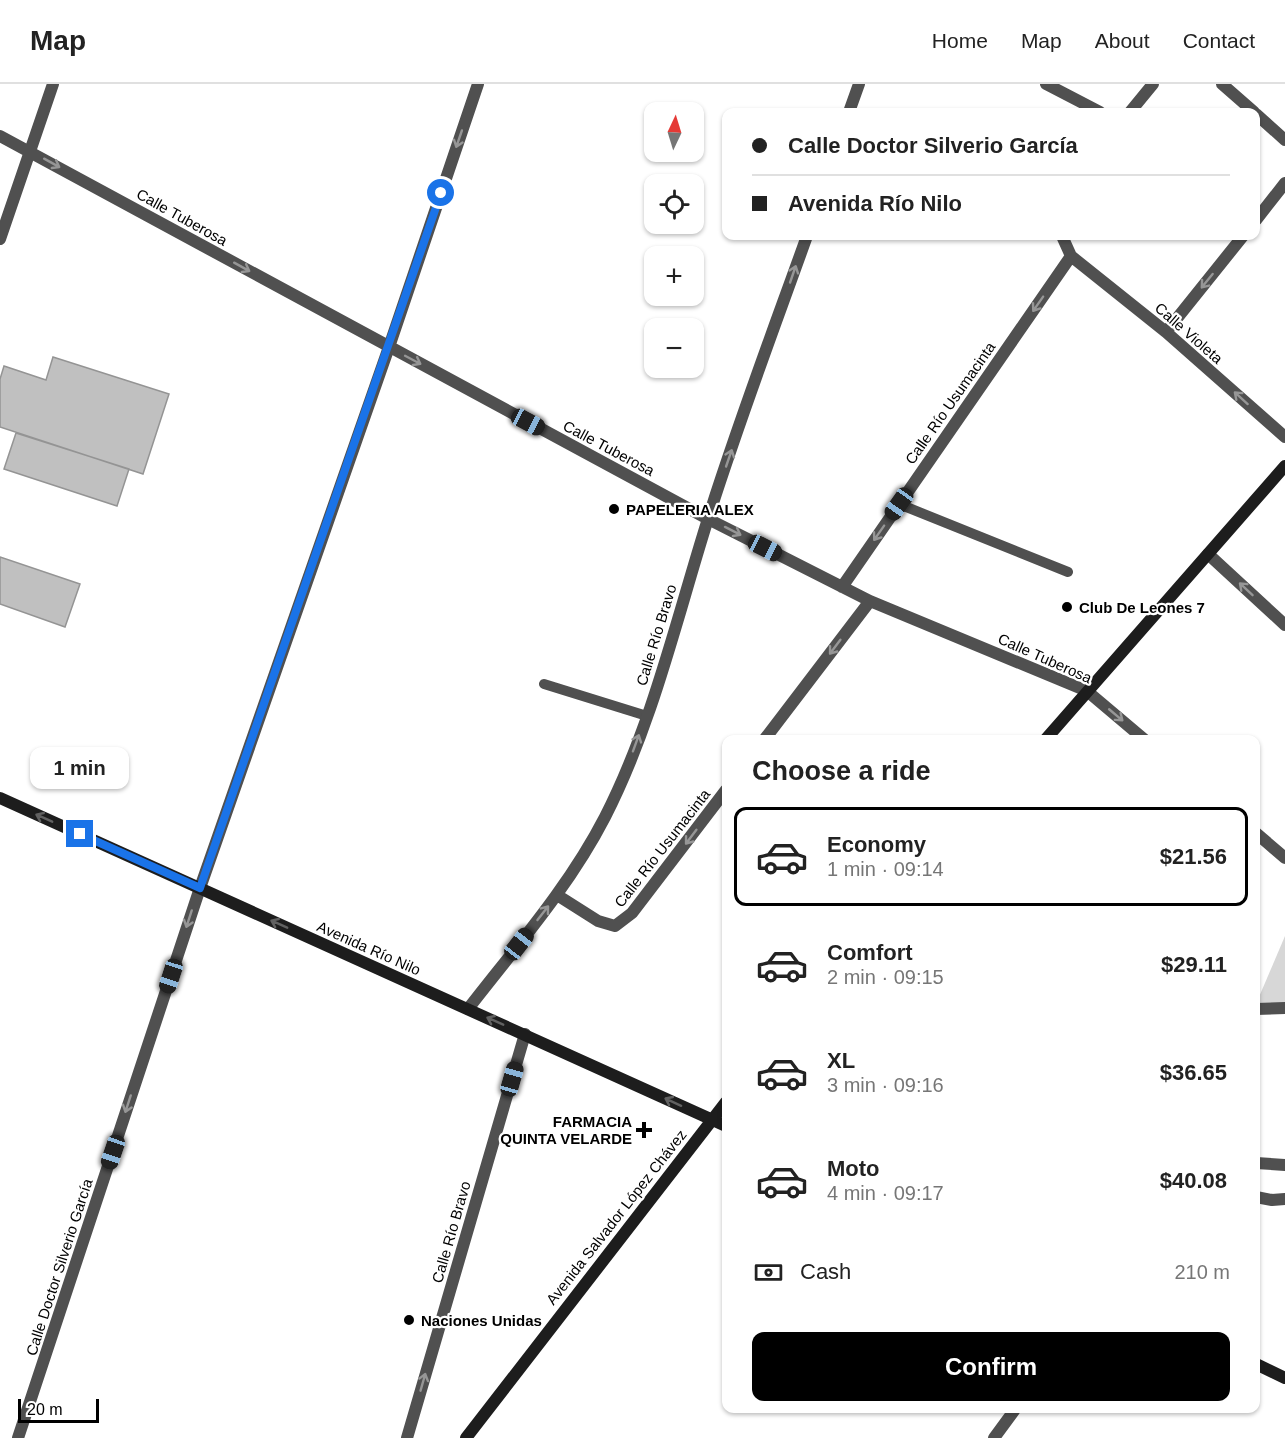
<!DOCTYPE html>
<meta charset="utf-8">
<style>
:root{--surface:#fff;--page:#f2f2f2;--text:#222;--muted:#767676;--line:#e0e0e0;--accent:#000}
body{margin:0;font-family:Helvetica,sans-serif;background:var(--page);color:var(--text);height:100vh;display:flex;flex-direction:column;font-size:22px;white-space:nowrap}
*{box-sizing:border-box;margin:0}
p{font-size:20px;color:var(--muted)}
.icon{flex:none;width:33px;height:33px;fill:none;stroke:currentColor;stroke-width:2;stroke-linecap:round;stroke-linejoin:round}
.map{position:relative;flex:1;overflow:hidden}
.sheet{position:absolute;left:722px;top:651px;width:538px;height:678px;display:flex;flex-direction:column;background:var(--surface);border-radius:12px;box-shadow:0 2px 4px #0004}
.sheet>*{flex:none}
.banner{position:absolute;left:722px;top:24px;width:538px;height:132px;border-radius:12px;box-shadow:0 2px 4px #0004;display:grid;align-content:center;height:132px;padding:0 30px;background:var(--surface)}
.needle{width:39px;rotate:4deg}
.controls{position:absolute;left:644px;top:18px;display:grid;gap:12px}
.controls a{display:grid;place-items:center;width:60px;height:60px;border-radius:12px;background:var(--surface);box-shadow:0 2px 4px #0004;font-size:30px}
.scale{position:absolute;left:18px;bottom:15px;width:81px;box-sizing:border-box;padding-left:6px;border:3px solid #000;border-top:0;font-size:16px;line-height:21px;white-space:nowrap;color:#000;-webkit-text-stroke:4px #fff;paint-order:stroke}
.end{position:absolute;width:27px;height:27px;margin:-14px;border:8px solid #1a73e8;background:#fff;box-shadow:0 0 0 3px #fff}
.from{border-radius:50%}
.bubble{position:absolute;height:42px;border-radius:12px;background:var(--surface);box-shadow:0 2px 4px #0004;font-size:20px;font-weight:700;line-height:42px;text-align:center}
.car{position:absolute;width:18px;height:36px;margin:-18px -9px;border-radius:8px;box-shadow:0 0 4px 2px #0007;background:linear-gradient(#222 24%,#8ab4d8 0 40%,#222 0 76%,#8ab4d8 0 86%,#222 0)}
.banner b{display:flex;align-items:center;gap:21px;height:57px;font-size:22px}
.banner b+b{border-top:2px solid var(--line)}
.banner i{width:15px;height:15px;background:var(--text)}
ul{padding:0;list-style:none}
li{display:flex;align-items:center;gap:18px;height:99px;margin:0 12px 9px;padding:0 18px;border:3px solid transparent;border-radius:12px}
li div{flex:1}
li b{display:block;font-size:22px}
li em{font-style:normal;font-weight:700}
li.current{border-color:var(--accent)}
li>.icon{width:54px;height:54px;stroke-width:1.5}
h2{padding:0 30px;font-size:27px;line-height:72px}
.pay{display:flex;align-items:center;gap:15px;height:66px;padding:0 30px;font-size:22px}
.pay p{margin-inline-start:auto}
.button{display:flex;gap:12px;margin-top:auto;padding:12px 30px}
.button a{flex:1;height:69px;border-radius:12px;background:var(--accent);color:#fff;font-size:24px;font-weight:700;line-height:69px;text-align:center}
header{display:flex;align-items:center;gap:36px;box-sizing:border-box;height:84px;padding:0 30px;background:var(--surface);border-bottom:2px solid var(--line)}
header strong{font-size:28px}
nav{display:flex;gap:33px;margin-inline-start:auto;font-size:21px}
.map>svg:first-child{display:block}
.green{fill:#d7d7d7}
.building{fill:#c0c0c0;stroke:#949494;stroke-width:1.5}
.lines{fill:none;stroke-linecap:round;stroke-linejoin:round}
.lane{stroke:#505050;stroke-width:10}
.street{stroke:#505050;stroke-width:12}
.secondary{stroke:#1d1d1d;stroke-width:12}
.oneway{stroke:#969696}
.oneway2{stroke:#616161}
.route{stroke:#1a73e8;stroke-width:8}
.poi-dot{fill:#000;stroke:#fff;stroke-width:2}
.labels{text-anchor:middle;dominant-baseline:central;stroke-width:4.5;stroke-linejoin:round;paint-order:stroke}
.street-label{font-size:15px;fill:#000;stroke:#fff}
.poi-label{font-size:15px;font-weight:bold;fill:#000;stroke:#fff;text-anchor:start}
</style>
<header>
<strong>Map</strong>
<nav><a>Home</a><a>Map</a><a>About</a><a>Contact</a></nav>
</header>
<div class="map">
<svg width="1285" height="1354" viewBox="0 0 1285 1354">
<rect width="100%" height="100%" fill="#fff"/>
<path class="green" d="M1285 852V922L1256 920Z"/>
<path class="building" d="M53 273 169 310 143 390 0 343V295L4 282 46 296Z
M16 349 129 385 117 422 4 385Z
M0 473 80 500 65 543 0 520Z"/>
<g class="lines">
<path class="lane" d="M899 420 1068 488
M544 600 647 632"/>
<path class="street" d="M1046 0 1100 28
M1222 0 1254 28
M849 28 859 0
M1130 28 1153 0
M1256 30 1285 56
M0 52 708 435 870 517 1087 607 1145 656
M1256 136 1285 99
M1062 152 1071 172 1166 248 1285 353
M0 155 53 0
M1166 248 1243 152
M1208 470 1285 541
M842 503 1071 172
M764 656 870 517
M1256 749 1285 774
M557 811 598 837 615 842 632 829 726 706
M468 925C516 863 569 803 605 733 652 641 676 537 707 438 737 342 773 247 807 152
M1256 925 1285 924
M1256 1079 1285 1081
M1256 1113 1272 1116 1285 1115
M18 1354 200 804 389 263 478 0
M407 1354 525 950
M994 1354 1016 1324"/>
<path class="secondary" d="M1045 656 1285 382
M0 714 726 1042
M1256 1280 1285 1294
M466 1354 726 1018"/>
</g>
<defs><path id="oneway-shaft" d="M-6 0H5M1.5-3L5.5 0L1.5 3" fill="none" stroke-width="1.6" stroke-linecap="round" stroke-linejoin="round" transform="scale(1.5)"/></defs>
<g class="oneway">
<use href="#oneway-shaft" transform="translate(459 55) rotate(109)"/>
<use href="#oneway-shaft" transform="translate(52 79) rotate(29)"/>
<use href="#oneway-shaft" transform="translate(242 183) rotate(29)"/>
<use href="#oneway-shaft" transform="translate(793 190) rotate(-71)"/>
<use href="#oneway-shaft" transform="translate(1207 197) rotate(129)"/>
<use href="#oneway-shaft" transform="translate(1038 220) rotate(125)"/>
<use href="#oneway-shaft" transform="translate(413 276) rotate(28)"/>
<use href="#oneway-shaft" transform="translate(1241 314) rotate(-138)"/>
<use href="#oneway-shaft" transform="translate(729 374) rotate(-71)"/>
<use href="#oneway-shaft" transform="translate(733 447) rotate(27)"/>
<use href="#oneway-shaft" transform="translate(879 449) rotate(125)"/>
<use href="#oneway-shaft" transform="translate(1246 505) rotate(-137)"/>
<use href="#oneway-shaft" transform="translate(835 563) rotate(127)"/>
<use href="#oneway-shaft" transform="translate(1116 631) rotate(40)"/>
<use href="#oneway-shaft" transform="translate(636 659) rotate(-70)"/>
<use href="#oneway-shaft" transform="translate(691 753) rotate(127)"/>
<use href="#oneway-shaft" transform="translate(543 829) rotate(-52)"/>
<use href="#oneway-shaft" transform="translate(189 835) rotate(108)"/>
<use href="#oneway-shaft" transform="translate(128 1020) rotate(108)"/>
<use href="#oneway-shaft" transform="translate(423 1298) rotate(-74)"/>
</g>
<g class="oneway2">
<use href="#oneway-shaft" transform="translate(44 734) rotate(-156)"/>
<use href="#oneway-shaft" transform="translate(279 840) rotate(-156)"/>
<use href="#oneway-shaft" transform="translate(495 937) rotate(-156)"/>
<use href="#oneway-shaft" transform="translate(673 1018) rotate(-155)"/>
</g>
<g class="lines">
<path class="route" d="M80 750 200 804 441 109"/>
</g>
<g class="poi-dot">
<circle cx="614" cy="425" r="6"/>
<circle cx="1067" cy="523" r="6"/>
<path d="M641 1037h6v6h6v6h-6v6h-6v-6h-6v-6h6z"/>
<circle cx="409" cy="1236" r="6"/>
</g>
<g class="labels">
<g class="street-label">
<text transform="translate(182 133) rotate(29)">Calle Tuberosa</text>
<text transform="translate(1189 249) rotate(41)">Calle Violeta</text>
<text transform="translate(950 319) rotate(-55)">Calle Río Usumacinta</text>
<text transform="translate(609 364) rotate(28)">Calle Tuberosa</text>
<text transform="translate(656 551) rotate(-73)">Calle Río Bravo</text>
<text transform="translate(1045 574) rotate(24)">Calle Tuberosa</text>
<text transform="translate(662 764) rotate(-52)">Calle Río Usumacinta</text>
<text transform="translate(369 864) rotate(24)">Avenida Río Nilo</text>
<text transform="translate(616 1133) rotate(-52)">Avenida Salvador López Chávez</text>
<text transform="translate(451 1148) rotate(-74)">Calle Río Bravo</text>
<text transform="translate(59 1183) rotate(-72)">Calle Doctor Silverio García</text>
</g>
<g class="poi-label">
<text x="626" y="425">PAPELERIA ALEX</text>
<text x="1079" y="523">Club De Leones 7</text>
<text x="632" y="1037" text-anchor="end">FARMACIA<tspan x="632" dy="17">QUINTA VELARDE</tspan></text>
<text x="421" y="1236">Naciones Unidas</text>
</g>
</g>
</svg>
<div class="controls">
<a><svg class="needle" viewBox="-14 -14 28 28"><path d="M0-13l5 13h-10z" fill="#e53935"/><path d="M0 13l5-13h-10z" fill="#767676"/></svg></a>
<a><svg class="icon" aria-label="locate" viewBox="0 0 24 24"><circle cx="12" cy="12" r="6"/><path d="M12 2v4M12 18v4M2 12h4M18 12h4"/></svg></a>
<a>+</a>
<a>−</a>
</div>
<div class="scale">20 m</div>
<i class="end from" style="left:441px;top:109px"></i>
<i class="end" style="left:80px;top:750px"></i>
<div class="bubble" style="left:30px;top:663px;width:99px">1 min</div>
<i class="car" style="left:528px;top:338px;rotate:118deg"></i>
<i class="car" style="left:899px;top:420px;rotate:215deg"></i>
<i class="car" style="left:765px;top:464px;rotate:117deg"></i>
<i class="car" style="left:519px;top:860px;rotate:38deg"></i>
<i class="car" style="left:171px;top:892px;rotate:198deg"></i>
<i class="car" style="left:512px;top:995px;rotate:16deg"></i>
<i class="car" style="left:113px;top:1068px;rotate:199deg"></i>
<div class="banner">
<b><i class="from"></i>Calle Doctor Silverio García</b>
<b><i></i>Avenida Río Nilo</b>
</div>
<section class="sheet">
<h2>Choose a ride</h2>
<ul>
<li class="current"><svg class="icon" aria-label="car" viewBox="0 0 24 24"><path d="M5 17H2v-5l4-1 3-4h7l3 4 3 1v5h-3M9 17h6M6 11h13"/><circle cx="7" cy="17" r="2"/><circle cx="17" cy="17" r="2"/></svg><div><b>Economy</b><p>1 min · 09:14</p></div><em>$21.56</em></li>
<li><svg class="icon" aria-label="car" viewBox="0 0 24 24"><path d="M5 17H2v-5l4-1 3-4h7l3 4 3 1v5h-3M9 17h6M6 11h13"/><circle cx="7" cy="17" r="2"/><circle cx="17" cy="17" r="2"/></svg><div><b>Comfort</b><p>2 min · 09:15</p></div><em>$29.11</em></li>
<li><svg class="icon" aria-label="car" viewBox="0 0 24 24"><path d="M5 17H2v-5l4-1 3-4h7l3 4 3 1v5h-3M9 17h6M6 11h13"/><circle cx="7" cy="17" r="2"/><circle cx="17" cy="17" r="2"/></svg><div><b>XL</b><p>3 min · 09:16</p></div><em>$36.65</em></li>
<li><svg class="icon" aria-label="car" viewBox="0 0 24 24"><path d="M5 17H2v-5l4-1 3-4h7l3 4 3 1v5h-3M9 17h6M6 11h13"/><circle cx="7" cy="17" r="2"/><circle cx="17" cy="17" r="2"/></svg><div><b>Moto</b><p>4 min · 09:17</p></div><em>$40.08</em></li>
</ul>
<div class="pay"><svg class="icon" aria-label="cash" viewBox="0 0 24 24"><path d="M3 7h18v10H3z"/><circle cx="12" cy="12" r="2"/></svg>Cash<p>210 m</p></div>
<div class="button"><a>Confirm</a></div>
</section>
</div>
